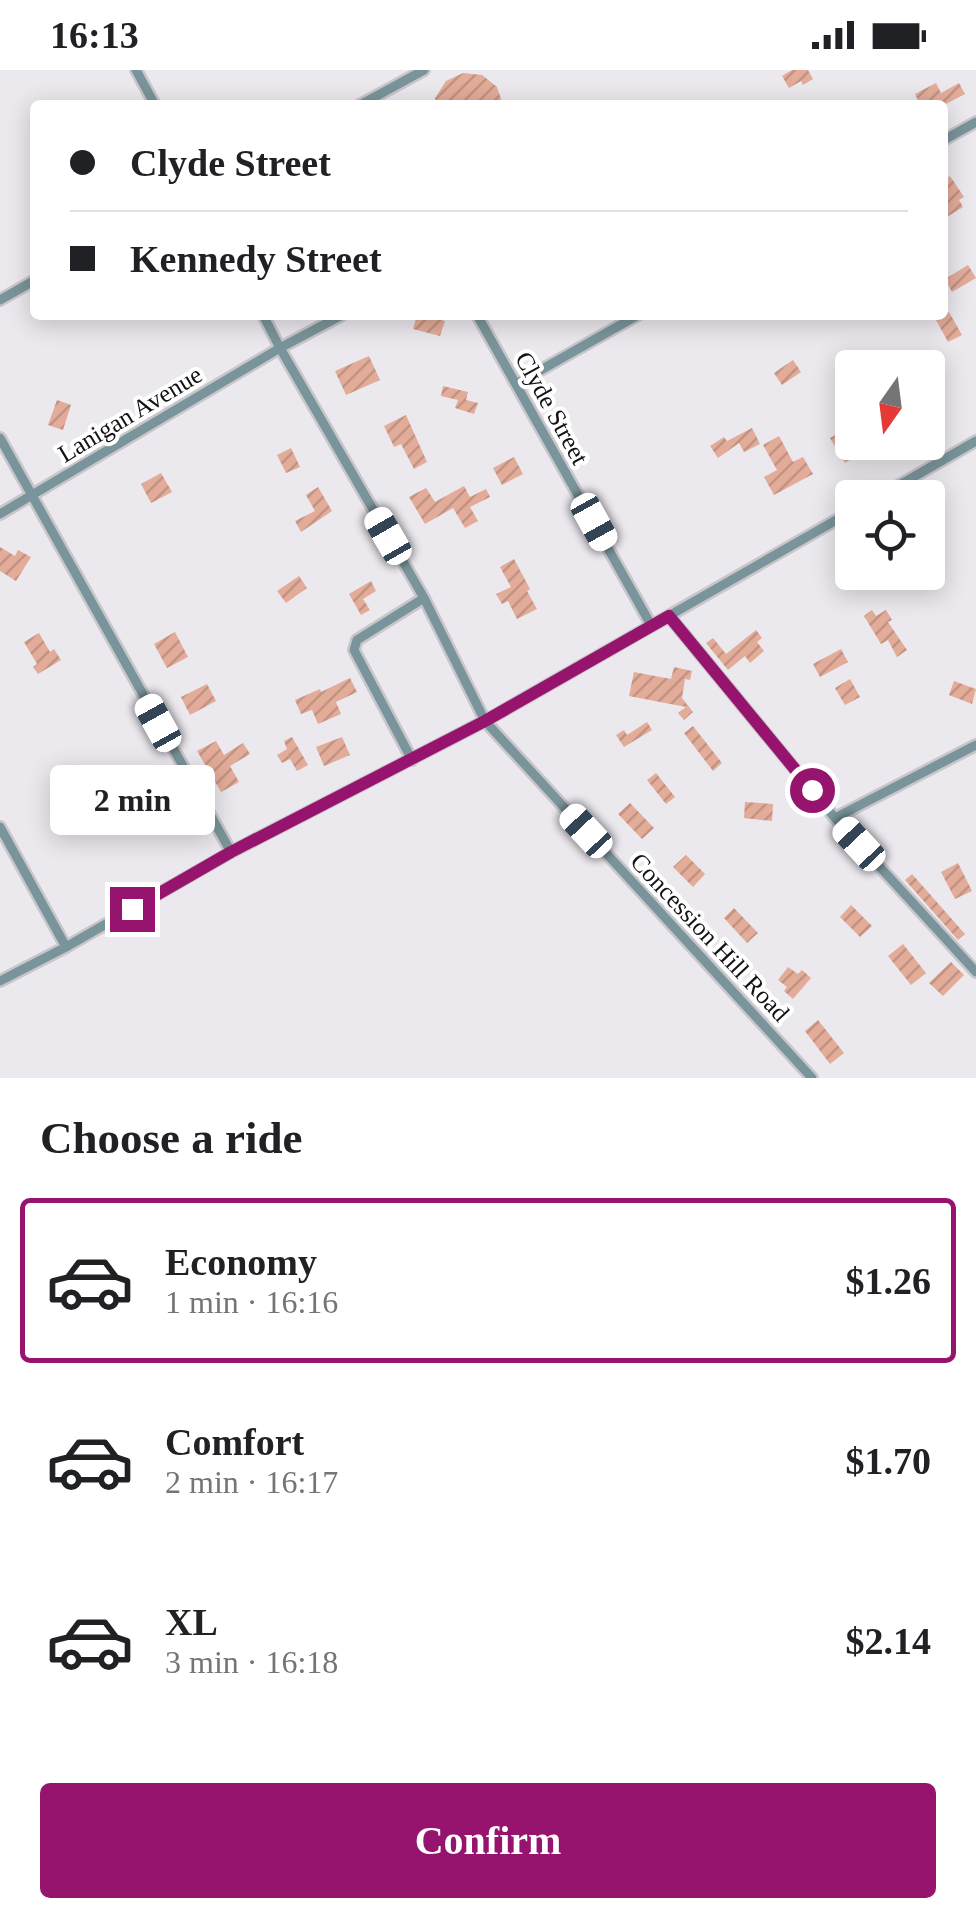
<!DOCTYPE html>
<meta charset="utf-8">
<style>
:root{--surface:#fff;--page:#f6f6f6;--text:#202124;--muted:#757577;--line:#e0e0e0;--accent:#96146d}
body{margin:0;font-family:Georgia,serif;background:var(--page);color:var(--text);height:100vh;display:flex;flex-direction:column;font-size:38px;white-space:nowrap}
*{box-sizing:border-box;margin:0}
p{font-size:32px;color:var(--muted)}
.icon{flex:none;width:55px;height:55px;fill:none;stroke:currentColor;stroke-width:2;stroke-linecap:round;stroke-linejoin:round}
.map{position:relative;height:1008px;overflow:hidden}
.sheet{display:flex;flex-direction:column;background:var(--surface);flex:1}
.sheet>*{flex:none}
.banner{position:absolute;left:30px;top:30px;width:918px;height:220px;border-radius:10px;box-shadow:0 5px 25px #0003;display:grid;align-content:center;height:220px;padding:0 40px;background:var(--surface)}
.needle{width:65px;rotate:194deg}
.controls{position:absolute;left:835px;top:280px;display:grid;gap:20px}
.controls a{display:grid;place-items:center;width:110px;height:110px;border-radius:10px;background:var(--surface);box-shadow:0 5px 25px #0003;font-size:50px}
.end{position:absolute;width:45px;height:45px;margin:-22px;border:12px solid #96146d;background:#fff;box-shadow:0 0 0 5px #fff}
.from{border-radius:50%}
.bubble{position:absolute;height:70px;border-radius:10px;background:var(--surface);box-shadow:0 5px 25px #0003;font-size:32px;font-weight:800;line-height:70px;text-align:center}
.car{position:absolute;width:30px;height:60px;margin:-30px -15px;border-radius:12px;box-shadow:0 0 8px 2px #0007;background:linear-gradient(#fff 24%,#345 0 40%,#fff 0 76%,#345 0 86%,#fff 0)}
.banner b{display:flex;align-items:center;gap:35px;height:95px;font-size:38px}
.banner b+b{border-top:2px solid var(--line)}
.banner i{width:25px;height:25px;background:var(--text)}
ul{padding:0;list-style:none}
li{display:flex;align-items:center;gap:30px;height:165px;margin:0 20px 15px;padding:0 20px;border:5px solid transparent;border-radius:10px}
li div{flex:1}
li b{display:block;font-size:38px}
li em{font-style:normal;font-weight:800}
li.on{border-color:var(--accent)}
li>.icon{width:90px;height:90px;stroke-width:1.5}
h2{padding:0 40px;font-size:45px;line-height:120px}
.button{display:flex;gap:20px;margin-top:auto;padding:20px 40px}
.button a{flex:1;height:115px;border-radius:10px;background:var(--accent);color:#fff;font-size:40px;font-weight:800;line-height:115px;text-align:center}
.status{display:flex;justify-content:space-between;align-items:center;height:70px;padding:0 50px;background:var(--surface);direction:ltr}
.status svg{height:28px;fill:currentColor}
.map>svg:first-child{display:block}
.building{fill:url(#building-hatch)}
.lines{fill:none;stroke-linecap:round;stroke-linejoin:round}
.minor-casing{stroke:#c8c6cb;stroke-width:14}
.minor{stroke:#79949a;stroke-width:9}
.route{stroke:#96146d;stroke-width:12}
.labels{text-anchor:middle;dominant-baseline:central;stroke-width:8;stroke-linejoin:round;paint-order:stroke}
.street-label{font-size:25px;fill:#121113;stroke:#fff}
</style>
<div class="status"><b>16:13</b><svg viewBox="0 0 49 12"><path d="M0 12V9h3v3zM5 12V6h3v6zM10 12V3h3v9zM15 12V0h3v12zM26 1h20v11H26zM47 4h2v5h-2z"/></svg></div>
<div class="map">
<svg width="976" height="1008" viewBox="0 0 976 1008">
<defs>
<pattern id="building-hatch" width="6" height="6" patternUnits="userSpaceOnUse" patternTransform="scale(2.5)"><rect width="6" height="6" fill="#e3ac99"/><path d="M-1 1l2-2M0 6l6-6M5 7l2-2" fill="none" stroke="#c29383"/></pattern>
</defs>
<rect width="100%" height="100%" fill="#ebe8ee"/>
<path class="building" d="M792 0H808L813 9 803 15 801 11 789 18 782 6Z
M463 3 482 5 497 17 503 35H436L435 28 446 11Z
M936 13 941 23 959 13 965 24 944 35H920L915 24Z
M950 106 964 127 959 130 963 137 942 150V112Z
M968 195 976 208 952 222 945 209Z
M949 242 962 265 948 272 936 250Z
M417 245H440L438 249 445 251 440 266 413 259Z
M369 286 380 310 346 325 335 301Z
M793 290 801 302 782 315 774 303Z
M443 316 468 322 466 330 478 333 474 344 455 338 458 330 441 326Z
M57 330 71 335 63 360 48 355Z
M406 345 427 392 414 399 401 374 394 377 384 356Z
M852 356V374L849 376 855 387 845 393 830 368Z
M752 358 760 374 744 382 739 373 718 388 710 376 724 367 727 371Z
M779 366 793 392 803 387 813 404 774 425 764 407 777 400 763 375Z
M291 378 300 397 286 403 277 385Z
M514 387 523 404 502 415 493 398Z
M161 403 172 422 151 433 141 414Z
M464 416 470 427 486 419 490 427 470 437 478 451 465 458 453 438 425 454 409 427 426 418 435 432Z
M318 417 332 441 301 462 295 451 315 441 306 425Z
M0 477 15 486 18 480 31 487 16 511 0 501Z
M514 489 530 519 527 521 537 539 517 549 508 531 502 534 496 524 511 517 500 497Z
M299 506 307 518 286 533 277 521Z
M371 511 376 521 363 529 370 540 361 545 349 524Z
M872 540 876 546 886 540 892 550 888 552 907 580 897 587 888 570 881 574 864 546Z
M756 560 762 568 757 572 764 581 750 593 745 586 728 600 706 573 713 568 726 584Z
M175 562 188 587 167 598 154 574Z
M39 563 50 582 54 579 61 590 38 604 33 597 37 594 24 572Z
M841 579 848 592 820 607 813 594Z
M674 597 692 601 690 610 685 609 682 628 693 642 684 650 678 643 686 637 629 626 634 602 671 609Z
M350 608 357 622 336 632 341 644 318 654 312 640 301 644 295 630 320 619 321 622Z
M850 609 860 627 845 635 835 618Z
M954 611 976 619 972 634 949 625Z
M207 614 216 631 190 645 181 627Z
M647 652 652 660 624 677 616 665 624 660 627 665Z
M693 656 722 693 713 701 684 663Z
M292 667 308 695 297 701 290 689 282 693 277 685 287 679 284 671Z
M342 667 350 685 324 696 316 677Z
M216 671 224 685 243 673 250 684 230 696 239 712 221 722 197 681Z
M656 703 675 727 666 734 647 710Z
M745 732 773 734 772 751 744 748Z
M630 733 654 758 642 769 618 744Z
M686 785 705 804 693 817 673 797Z
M958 793 972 821 955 829 941 802Z
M912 804 965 864 958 870 905 810Z
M851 835 872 856 860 867 840 847Z
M734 838 758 863 747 873 724 848Z
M903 874 926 903 911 915 888 886Z
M951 892 964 905 943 926 929 913Z
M788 897 798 904 802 900 811 908 793 929 784 921 787 917 778 910Z
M818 950 844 983 830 994 805 961Z"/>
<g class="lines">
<g class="minor-casing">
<path id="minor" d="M136 0 155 35
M360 35 424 0
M942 71 976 52
M0 230 35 210
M263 245 280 278 424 528 485 651 812 1008
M477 245 651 555
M516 314 638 245
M0 368 231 782
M877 428 976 371
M0 444 280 278 342 245
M669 546 835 748 976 902
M412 690 354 580 357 570 424 528
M835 748 976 675
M0 757 66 877
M0 911 66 877 231 782 485 651 852 441"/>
</g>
<use href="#minor" class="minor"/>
</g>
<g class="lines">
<path class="route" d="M132 839 231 782 485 651 669 546 812 720"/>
</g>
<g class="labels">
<g class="street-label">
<text transform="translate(552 338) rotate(61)">Clyde Street</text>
<text transform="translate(130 344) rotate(-31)">Lanigan Avenue</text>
<text transform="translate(710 867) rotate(47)">Concession Hill Road</text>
</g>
</g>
</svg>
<div class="controls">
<a><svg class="needle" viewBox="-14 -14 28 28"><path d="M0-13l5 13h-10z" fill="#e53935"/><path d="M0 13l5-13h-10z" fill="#757577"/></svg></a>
<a><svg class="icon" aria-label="locate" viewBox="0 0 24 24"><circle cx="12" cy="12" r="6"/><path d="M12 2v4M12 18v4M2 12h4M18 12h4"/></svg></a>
</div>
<i class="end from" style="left:812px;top:720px"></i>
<i class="end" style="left:132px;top:839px"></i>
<div class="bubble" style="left:50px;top:695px;width:165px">2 min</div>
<i class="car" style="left:594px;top:452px;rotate:151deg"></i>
<i class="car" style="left:388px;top:466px;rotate:330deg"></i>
<i class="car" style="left:158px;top:653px;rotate:331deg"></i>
<i class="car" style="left:586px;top:761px;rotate:317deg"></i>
<i class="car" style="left:859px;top:774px;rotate:317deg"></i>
<div class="banner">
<b><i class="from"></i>Clyde Street</b>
<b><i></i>Kennedy Street</b>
</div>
</div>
<section class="sheet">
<h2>Choose a ride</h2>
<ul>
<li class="on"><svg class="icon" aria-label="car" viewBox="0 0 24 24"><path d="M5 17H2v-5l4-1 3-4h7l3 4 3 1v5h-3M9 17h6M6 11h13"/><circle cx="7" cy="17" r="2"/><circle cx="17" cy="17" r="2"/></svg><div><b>Economy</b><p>1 min · 16:16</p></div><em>$1.26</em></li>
<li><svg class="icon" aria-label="car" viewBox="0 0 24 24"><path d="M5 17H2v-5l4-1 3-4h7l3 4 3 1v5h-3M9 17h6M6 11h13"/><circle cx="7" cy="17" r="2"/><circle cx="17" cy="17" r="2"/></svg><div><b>Comfort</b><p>2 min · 16:17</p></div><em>$1.70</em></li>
<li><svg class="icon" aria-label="car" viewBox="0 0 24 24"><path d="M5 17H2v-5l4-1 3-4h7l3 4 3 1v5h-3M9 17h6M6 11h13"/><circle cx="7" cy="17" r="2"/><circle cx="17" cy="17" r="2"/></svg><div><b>XL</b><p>3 min · 16:18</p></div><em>$2.14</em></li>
</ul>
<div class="button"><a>Confirm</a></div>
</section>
